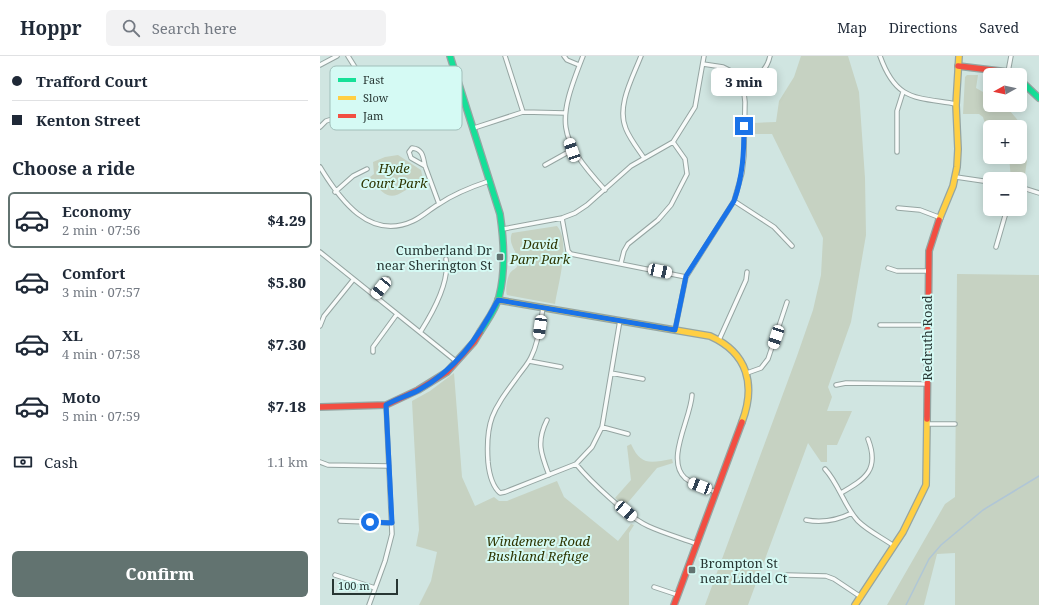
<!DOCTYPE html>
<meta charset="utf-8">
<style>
:root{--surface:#fff;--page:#f2f2f3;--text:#1f2937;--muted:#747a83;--line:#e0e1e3;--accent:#627370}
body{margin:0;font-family:"Noto Serif",serif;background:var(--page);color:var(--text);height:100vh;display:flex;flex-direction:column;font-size:15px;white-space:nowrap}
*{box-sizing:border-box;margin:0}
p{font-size:13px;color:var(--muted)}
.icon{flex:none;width:22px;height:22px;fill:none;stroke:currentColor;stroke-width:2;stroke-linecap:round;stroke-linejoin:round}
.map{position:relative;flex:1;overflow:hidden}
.side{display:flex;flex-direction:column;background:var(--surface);width:320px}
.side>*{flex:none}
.top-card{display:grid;align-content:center;height:88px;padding:0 12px;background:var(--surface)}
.needle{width:26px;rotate:262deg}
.buttons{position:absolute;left:663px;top:12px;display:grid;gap:8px}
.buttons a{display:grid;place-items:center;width:44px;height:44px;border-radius:6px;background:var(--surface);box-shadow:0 2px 10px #0003;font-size:20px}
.scale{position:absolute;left:12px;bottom:10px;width:66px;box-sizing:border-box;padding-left:4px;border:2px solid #273633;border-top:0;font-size:11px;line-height:14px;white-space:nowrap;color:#273633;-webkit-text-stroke:3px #d5faf4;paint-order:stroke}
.end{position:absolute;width:18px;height:18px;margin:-9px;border:5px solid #1a73e8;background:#fff;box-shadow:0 0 0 2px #fff}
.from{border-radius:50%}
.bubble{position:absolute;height:28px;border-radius:6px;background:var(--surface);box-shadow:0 2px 10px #0003;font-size:13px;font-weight:800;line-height:28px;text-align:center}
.car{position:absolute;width:12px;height:24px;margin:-12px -6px;border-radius:5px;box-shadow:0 0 3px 1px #0007;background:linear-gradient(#fff 24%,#345 0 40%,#fff 0 76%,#345 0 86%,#fff 0)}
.top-card b{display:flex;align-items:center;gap:14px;height:38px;font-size:15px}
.top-card b+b{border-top:1px solid var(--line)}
.top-card i{width:10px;height:10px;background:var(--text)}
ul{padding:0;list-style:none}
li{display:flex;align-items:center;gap:12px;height:56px;margin:0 8px 6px;padding:0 4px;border:2px solid transparent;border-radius:6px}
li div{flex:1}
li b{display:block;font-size:15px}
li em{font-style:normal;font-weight:800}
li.on{border-color:var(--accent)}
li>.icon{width:36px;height:36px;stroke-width:1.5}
h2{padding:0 12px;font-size:18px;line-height:48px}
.pay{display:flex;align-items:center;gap:10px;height:44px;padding:0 12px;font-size:15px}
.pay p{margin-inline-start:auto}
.action{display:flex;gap:8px;margin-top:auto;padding:8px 12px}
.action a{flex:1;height:46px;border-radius:6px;background:var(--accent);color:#fff;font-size:16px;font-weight:800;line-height:46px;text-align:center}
header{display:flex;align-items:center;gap:24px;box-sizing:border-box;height:56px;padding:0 20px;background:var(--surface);border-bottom:1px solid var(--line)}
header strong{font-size:19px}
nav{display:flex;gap:22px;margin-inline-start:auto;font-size:14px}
.search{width:280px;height:36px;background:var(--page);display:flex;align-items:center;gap:10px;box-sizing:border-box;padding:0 14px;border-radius:6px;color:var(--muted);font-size:15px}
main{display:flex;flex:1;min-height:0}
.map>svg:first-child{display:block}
.green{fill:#c6d2c2}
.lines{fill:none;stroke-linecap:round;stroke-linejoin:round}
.stream{stroke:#b0c6d6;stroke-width:1.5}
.street-casing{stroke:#95a5a2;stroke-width:5.5}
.fast-casing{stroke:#95a5a2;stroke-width:8}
.slow-casing{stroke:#95a5a2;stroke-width:8}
.jam-casing{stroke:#95a5a2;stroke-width:8}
.street{stroke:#f8fbfa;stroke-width:3.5}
.fast{stroke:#16e098;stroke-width:5.5}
.slow{stroke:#ffcf43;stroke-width:5.5}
.jam{stroke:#f24e42;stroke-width:5.5}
.route{stroke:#1a73e8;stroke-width:5}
.poi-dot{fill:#627370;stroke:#d5faf4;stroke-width:1.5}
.labels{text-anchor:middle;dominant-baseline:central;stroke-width:4;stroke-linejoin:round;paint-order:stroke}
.park-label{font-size:13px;font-style:italic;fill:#2d3400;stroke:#d5faf4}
.poi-label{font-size:13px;fill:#273633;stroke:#d5faf4;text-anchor:end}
.street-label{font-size:13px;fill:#273633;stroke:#d5faf4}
.key{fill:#d5faf4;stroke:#a1bfba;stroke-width:1}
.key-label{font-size:11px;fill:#273633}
</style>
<header>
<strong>Hoppr</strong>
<div class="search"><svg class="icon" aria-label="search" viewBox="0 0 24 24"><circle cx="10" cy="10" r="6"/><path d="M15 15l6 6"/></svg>Search here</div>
<nav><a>Map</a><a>Directions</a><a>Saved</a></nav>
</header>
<main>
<section class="side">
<div class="top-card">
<b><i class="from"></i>Trafford Court</b>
<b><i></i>Kenton Street</b>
</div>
<h2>Choose a ride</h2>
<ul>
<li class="on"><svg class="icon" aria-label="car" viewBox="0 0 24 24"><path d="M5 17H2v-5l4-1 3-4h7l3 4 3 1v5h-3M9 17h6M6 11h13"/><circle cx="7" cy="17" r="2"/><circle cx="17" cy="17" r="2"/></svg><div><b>Economy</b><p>2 min · 07:56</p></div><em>$4.29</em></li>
<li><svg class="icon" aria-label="car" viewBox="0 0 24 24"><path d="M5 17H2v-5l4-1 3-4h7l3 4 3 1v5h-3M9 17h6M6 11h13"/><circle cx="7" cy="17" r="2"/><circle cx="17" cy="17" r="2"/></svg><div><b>Comfort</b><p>3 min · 07:57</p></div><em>$5.80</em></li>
<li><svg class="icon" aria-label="car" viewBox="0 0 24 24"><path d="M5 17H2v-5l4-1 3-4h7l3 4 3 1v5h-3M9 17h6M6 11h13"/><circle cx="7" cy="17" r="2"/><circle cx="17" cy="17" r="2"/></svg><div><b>XL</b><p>4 min · 07:58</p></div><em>$7.30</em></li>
<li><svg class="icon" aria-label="car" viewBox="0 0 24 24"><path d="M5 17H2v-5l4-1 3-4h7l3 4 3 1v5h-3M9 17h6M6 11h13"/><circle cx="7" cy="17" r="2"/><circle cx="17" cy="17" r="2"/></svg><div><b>Moto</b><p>5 min · 07:59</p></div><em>$7.18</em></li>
</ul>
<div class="pay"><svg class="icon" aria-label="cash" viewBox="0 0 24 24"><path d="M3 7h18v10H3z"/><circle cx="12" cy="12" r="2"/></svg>Cash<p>1.1 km</p></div>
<div class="action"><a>Confirm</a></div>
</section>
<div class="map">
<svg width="719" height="549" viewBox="0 0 719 549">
<rect width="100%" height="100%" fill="#d0e5e1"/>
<path class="green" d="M481 0H528L539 36 545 122 546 179 531 266 508 331 512 341 507 355H532L517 389H507V406H501L488 387 428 549H385L477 300 493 254 501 219 503 182 452 78H432V67L456 66 459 45 474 21Z
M647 19H658L656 32 670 40V49H685L700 67 696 71H670V83L663 61 659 58H643L645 21Z
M700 93 707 104 704 126H700V123H691L689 101H700Z
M78 99 101 114 103 123C76 139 71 152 50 121L54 118 53 106 65 101Z
M237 170C251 186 238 228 235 248L187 239C185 235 187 222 190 217 193 213 197 213 198 208 199 196 187 189 192 177Z
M637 218 719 219V549H635V497L617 498 604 549H567L625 448 635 441Z
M134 317 142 421 155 450 174 441 179 445H187L237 425 244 441 298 485 311 468 314 469 309 477V549H99L111 525 117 496 96 490 99 474 92 345 110 335Z
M311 388C321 410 330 407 352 403L353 407 337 412 305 450 295 442 311 424 307 390Z"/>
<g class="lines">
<path class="stream" d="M586 549 609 503 621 489 663 454 719 420"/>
<g class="street-casing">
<path id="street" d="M28 0 58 48
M185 0 203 56
M244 0 247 4 259 9
M263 0C237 66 236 80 285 134
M321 0C313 21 296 50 306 73 310 83 318 93 324 102
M560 0C576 45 595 41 636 48
M0 9 17 0
M688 16 691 0
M423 28C436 22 447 15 450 0
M0 71 6 65 137 23
M154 72 203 56 245 57
M92 92C103 93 103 101 105 110L91 102 89 96Z
M577 96V55L583 36
M225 109 252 94
M105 110 119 148
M0 111C20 144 50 185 93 165 102 161 110 153 119 148 135 137 151 131 169 125
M636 121 670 126
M700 131 719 137
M15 136 33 120 47 113
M414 145 454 171 472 190
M578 152 600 154 621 162
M242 162 248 195 251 198 366 221
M183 173 242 162 255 157 267 149 311 110 353 86 375 51 384 0
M676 191 687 153
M0 196 137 306
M301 207 304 195 308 188 338 164 351 149 367 118 365 103 353 86
M568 212 577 215H608
M55 240 68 223
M223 252C220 268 219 285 212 299 209 307 203 313 198 320 174 353 165 363 168 406 169 416 172 430 180 437L185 436 256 408 272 391 282 371 300 264
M560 269H607
M0 270 4 260 33 224
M355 274 366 221 414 145 422 117 424 100 425 46 423 28 411 15 403 11 383 8
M101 275C113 256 130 226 126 203
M399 284 426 224 427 216
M53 296V291L77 258
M209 305 241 311
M291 317 323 323
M427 317 441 312 448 303 467 246
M516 329 526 327 607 328
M372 339C371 362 345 404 365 422 374 429 386 432 396 436
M227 364C216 386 221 398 229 419
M607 368H635
M282 371 308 378
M0 406 8 409 69 410
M256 408C270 425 308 461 328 470 343 477 361 482 377 488
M505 413C519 428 524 450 538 465 548 475 563 482 574 490
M521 437C545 423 560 414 548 383
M486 464C502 467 518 464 532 457
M20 465 72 467
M15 519 55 532
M466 519 506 520 514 523 541 541
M334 531 358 539
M49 549 65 505 72 478 66 349"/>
</g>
<g class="fast-casing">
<path id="fast" d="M130 0 180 158C184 185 186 214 179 241 176 253 166 266 160 276
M700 24 719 42"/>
</g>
<g class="slow-casing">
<path id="slow" d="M619 164 633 130 637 111 638 93 636 49 639 0
M178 244 390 280C428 297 436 329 422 366
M535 549 583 476 606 429 607 363"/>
</g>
<g class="jam-casing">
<path id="jam" d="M638 10 688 16 693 19
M0 351 66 349 98 334 127 316 154 286 160 276
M607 363 609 195 619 164
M354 549 422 366"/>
</g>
<use href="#street" class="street"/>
<use href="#fast" class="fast"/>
<use href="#slow" class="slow"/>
<use href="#jam" class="jam"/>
</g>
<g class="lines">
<path class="route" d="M50 466 72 467 66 349C76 343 87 340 97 335 136 314 158 282 178 244L355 274 366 220 414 145C423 120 424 96 424 70"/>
</g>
<g class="poi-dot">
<rect x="176" y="197" width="8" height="8" rx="2"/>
<rect x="368" y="510" width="8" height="8" rx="2"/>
</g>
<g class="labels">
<g class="park-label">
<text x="74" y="112">Hyde<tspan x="74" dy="15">Court Park</tspan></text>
<text x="220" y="188">David<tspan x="220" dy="15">Parr Park</tspan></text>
<text x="218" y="485">Windemere Road<tspan x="218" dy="15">Bushland Refuge</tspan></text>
</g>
<g class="poi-label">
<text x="172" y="194">Cumberland Dr<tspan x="172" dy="15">near Sherington St</tspan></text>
<text x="380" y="507" text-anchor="start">Brompton St<tspan x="380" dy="15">near Liddel Ct</tspan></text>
</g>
<g class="street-label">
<text transform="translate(607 282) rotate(-90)">Redruth Road</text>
</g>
</g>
<rect x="10" y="10" width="132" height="64" rx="6" class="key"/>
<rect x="18" y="22" width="18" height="4" fill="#16e098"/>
<rect x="18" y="40" width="18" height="4" fill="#ffcf43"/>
<rect x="18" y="58" width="18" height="4" fill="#f24e42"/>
<g class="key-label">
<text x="43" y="28">Fast</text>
<text x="43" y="46">Slow</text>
<text x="43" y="64">Jam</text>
</g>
</svg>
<div class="buttons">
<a><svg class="needle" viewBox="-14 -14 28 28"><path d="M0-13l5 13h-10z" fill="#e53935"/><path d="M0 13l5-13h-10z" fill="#747a83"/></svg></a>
<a>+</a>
<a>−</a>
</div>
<div class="scale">100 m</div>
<i class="end from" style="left:50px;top:466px"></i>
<i class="end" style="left:424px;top:70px"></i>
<div class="bubble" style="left:391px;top:12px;width:66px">3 min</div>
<i class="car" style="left:252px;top:94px;rotate:341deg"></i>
<i class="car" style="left:340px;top:215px;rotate:102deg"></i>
<i class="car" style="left:61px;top:232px;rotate:219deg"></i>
<i class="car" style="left:220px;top:271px;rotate:188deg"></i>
<i class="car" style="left:456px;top:281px;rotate:198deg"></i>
<i class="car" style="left:380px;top:430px;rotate:291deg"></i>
<i class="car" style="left:306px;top:455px;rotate:131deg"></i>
</div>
</main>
